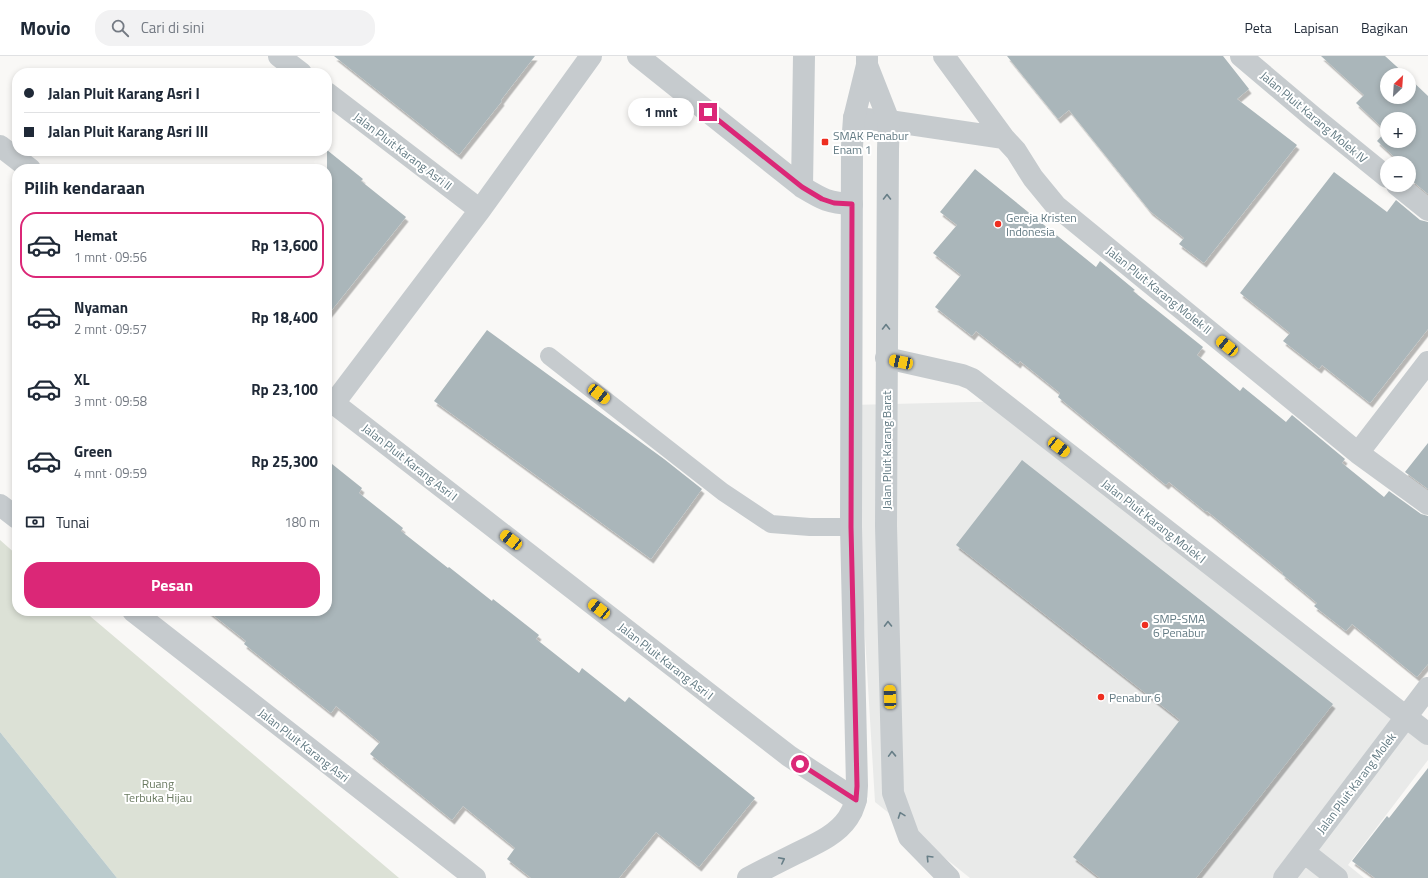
<!DOCTYPE html>
<html lang="id">
<meta charset="utf-8">
<style>
:root{--surface:#fff;--page:#f2f2f3;--text:#1f2937;--muted:#747a83;--line:#e0e1e3;--accent:#db2777}
body{margin:0;font-family:"Titillium Web",sans-serif;background:var(--page);color:var(--text);height:100vh;display:flex;flex-direction:column;font-size:15px;white-space:nowrap}
*{box-sizing:border-box;margin:0}
p{font-size:13px;color:var(--muted)}
.icon{flex:none;width:22px;height:22px;fill:none;stroke:currentColor;stroke-width:2;stroke-linecap:round;stroke-linejoin:round}
.map{position:relative;flex:1;overflow:hidden}
.drawer{position:absolute;left:12px;top:108px;width:320px;height:452px;display:flex;flex-direction:column;background:var(--surface);border-radius:16px;box-shadow:0 2px 6px #0003}
.drawer>*{flex:none}
.hud{position:absolute;left:12px;top:12px;width:320px;height:88px;border-radius:16px;box-shadow:0 2px 6px #0003;display:grid;align-content:center;height:88px;padding:0 12px;background:var(--surface)}
.needle{width:26px;rotate:25deg}
.tools{position:absolute;left:1380px;top:12px;display:grid;gap:8px}
.tools a{display:grid;place-items:center;width:36px;height:36px;border-radius:50%;background:var(--surface);box-shadow:0 2px 6px #0003;font-size:20px}
.end{position:absolute;width:18px;height:18px;margin:-9px;border:5px solid #db2777;background:#fff;box-shadow:0 0 0 2px #fff}
.from{border-radius:50%}
.bubble{position:absolute;height:28px;border-radius:14px;background:var(--surface);box-shadow:0 2px 6px #0003;font-size:13px;font-weight:700;line-height:28px;text-align:center}
.car{position:absolute;width:12px;height:24px;margin:-12px -6px;border-radius:5px;box-shadow:0 0 3px 1px #0007;background:linear-gradient(#f5c518 24%,#345 0 40%,#f5c518 0 76%,#345 0 86%,#f5c518 0)}
.hud b{display:flex;align-items:center;gap:14px;height:38px;font-size:15px}
.hud b+b{border-top:1px solid var(--line)}
.hud i{width:10px;height:10px;background:var(--text)}
ul{padding:0;list-style:none}
li{display:flex;align-items:center;gap:12px;height:66px;margin:0 8px 6px;padding:0 4px;border:2px solid transparent;border-radius:16px}
li div{flex:1}
li b{display:block;font-size:15px}
li em{font-style:normal;font-weight:700}
li.on{border-color:var(--accent)}
li>.icon{width:36px;height:36px;stroke-width:1.5}
h2{padding:0 12px;font-size:18px;line-height:48px}
.pay{display:flex;align-items:center;gap:10px;height:44px;padding:0 12px;font-size:15px}
.pay p{margin-inline-start:auto}
.cta{display:flex;gap:8px;margin-top:auto;padding:8px 12px}
.cta a{flex:1;height:46px;border-radius:16px;background:var(--accent);color:#fff;font-size:16px;font-weight:700;line-height:46px;text-align:center}
header{display:flex;align-items:center;gap:24px;box-sizing:border-box;height:56px;padding:0 20px;background:var(--surface);border-bottom:1px solid var(--line)}
header strong{font-size:19px}
nav{display:flex;gap:22px;margin-inline-start:auto;font-size:14px}
.search{width:280px;height:36px;background:var(--page);display:flex;align-items:center;gap:10px;box-sizing:border-box;padding:0 14px;border-radius:16px;color:var(--muted);font-size:15px}
.map>svg:first-child{display:block}
.built{fill:#e9eae9}
.green{fill:#dce1d6}
.water{fill:#bbcbcd}
.building{fill:#aab6ba;fill-rule:evenodd;filter:url(#shadow)}
.lines{fill:none;stroke-linecap:round;stroke-linejoin:round}
.service{stroke:#c6cbce;stroke-width:18}
.minor{stroke:#c6cbce;stroke-width:22}
.tertiary{stroke:#c6cbce;stroke-width:22}
.oneway{stroke:#677e87}
.route{stroke:#db2777;stroke-width:5}
.poi-dot{fill:#ee2e20;stroke:#fff;stroke-width:1.5}
.labels{text-anchor:middle;dominant-baseline:central;stroke-width:4;stroke-linejoin:round;paint-order:stroke}
.street-label{font-size:12px;fill:#627a83;stroke:#fff}
.poi-label{font-size:12px;fill:#627a83;stroke:#fff;text-anchor:start}
.park-label{font-size:12px;fill:#6a7a61;stroke:#fff}
</style>
<header>
<strong>Movio</strong>
<div class="search"><svg class="icon" aria-label="search" viewBox="0 0 24 24"><circle cx="10" cy="10" r="6"/><path d="M15 15l6 6"/></svg>Cari di sini</div>
<nav><a>Peta</a><a>Lapisan</a><a>Bagikan</a></nav>
</header>
<div class="map">
<svg width="1428" height="822" viewBox="0 0 1428 822">
<defs>
<filter id="shadow"><feDropShadow dx="2.5" dy="4.5" stdDeviation="0" flood-color="#0004"/></filter>
</defs>
<rect width="100%" height="100%" fill="#f9f8f6"/>
<path class="built" d="M1014 345 1428 677V704L1348 809 1364 822H970L875 746 851 349Z"/>
<path class="green" d="M0 484 17 499V555H84L399 822H117L0 676Z"/>
<path class="water" d="M0 676 117 822H0Z"/>
<path class="building" d="M334 0H535L501 44 502 45 459 99Z
M1007 0H1223L1249 33 1237 43 1297 89 1204 207 1179 188 1184 182 1150 155 1069 54 1058 63Z
M1321 0H1385L1406 19H1387V41H1409V22L1428 40V138L1411 124 1415 120 1409 115V107H1401L1377 85 1386 75 1356 47 1364 39ZM1387 63H1409V85H1387Z
M327 94 363 123 361 125 406 161 327 260Z
M975 113 1096 211 1100 205 1135 234 1133 235 1203 291 1197 299 1240 335 1243 331 1286 366 1292 359 1345 403 1342 407 1384 441 1389 435 1421 458 1428 460V608L1417 621 1352 568 1346 575 1314 550 1317 547 1282 518 1283 517 1207 455 1206 456 1169 426 1166 429 1058 341 1060 337 1020 305 1018 308 976 275 972 280 935 251 961 219 933 197 957 169 940 156Z
M1334 116 1387 156 1396 144 1420 164 1428 166V273L1370 347 1322 309 1319 313 1283 285 1290 277 1240 237Z
M487 274 664 403 702 433 651 503 434 345Z
M1428 387V433L1405 416Z
M327 404 362 432 359 437 403 472 401 475 448 512 449 511 492 545 493 543 539 579 536 583 579 617 582 612 625 646 629 641 755 742 699 811 656 776 619 822H531L507 803 515 792 463 750 452 764 370 698 380 686 336 650 331 657 244 588 246 585 208 555H327Z
M1022 404 1333 648 1196 822H1100L1073 801 1180 664 956 489Z
M1428 712V822H1375L1352 805 1387 760 1389 762Z"/>
<g class="lines">
<path class="service" d="M549 300 723 436 771 468 810 471H851"/>
<path class="minor" d="M279 0 301 17
M638 0 802 131C822 143 828 147 852 148
M944 0 1004 82 1016 95 1033 122 1056 150 1358 397 1428 448
M1241 0 1313 61 1387 121
M327 37 480 154
M854 62 889 65 1004 82
M0 90 30 113
M1397 129 1428 154
M802 131 804 0
M886 302 962 319 972 323 1428 678
M327 342 789 700 856 744
M334 347 480 154 591 0
M1358 397 1428 306
M0 449 17 462
M133 555 475 822
M1304 796 1337 822
M1284 822 1428 632"/>
<path class="tertiary" d="M867 9 889 65 888 93 886 470 893 737 909 781 949 822
M748 822C763 814 779 806 795 798 813 789 836 780 848 762 855 752 857 741 857 730L851 471 852 90 854 62 867 9V0"/>
</g>
<defs><path id="oneway-chevron" d="M-2-3.5L2.5 0L-2 3.5" fill="none" stroke-width="1.6" stroke-linecap="round" stroke-linejoin="round"/></defs>
<g class="oneway">
<use href="#oneway-chevron" transform="translate(887 141) rotate(-90)"/>
<use href="#oneway-chevron" transform="translate(886 271) rotate(-90)"/>
<use href="#oneway-chevron" transform="translate(888 568) rotate(-91)"/>
<use href="#oneway-chevron" transform="translate(892 698) rotate(-92)"/>
<use href="#oneway-chevron" transform="translate(901 759) rotate(-110)"/>
<use href="#oneway-chevron" transform="translate(929 802) rotate(-134)"/>
<use href="#oneway-chevron" transform="translate(782 804) rotate(-27)"/>
</g>
<g class="lines">
<path class="route" d="M708 56 802 131 822 143 834 147 852 148 851 471 857 730 856 744 800 708"/>
</g>
<g class="poi-dot">
<rect x="821" y="82" width="8" height="8" rx="2"/>
<circle cx="998" cy="168" r="4"/>
<circle cx="1145" cy="569" r="4"/>
<circle cx="1101" cy="641" r="4"/>
</g>
<g class="labels">
<g class="street-label">
<text transform="translate(1314 61) rotate(40)">Jalan Pluit Karang Molek IV</text>
<text transform="translate(403 95) rotate(37)">Jalan Pluit Karang Asri II</text>
<text transform="translate(1159 234) rotate(39)">Jalan Pluit Karang Molek II</text>
<text transform="translate(886 394) rotate(-90)">Jalan Pluit Karang Barat</text>
<text transform="translate(410 406) rotate(38)">Jalan Pluit Karang Asri I</text>
<text transform="translate(1154 465) rotate(38)">Jalan Pluit Karang Molek I</text>
<text transform="translate(666 605) rotate(38)">Jalan Pluit Karang Asri I</text>
<text transform="translate(304 689) rotate(38)">Jalan Pluit Karang Asri</text>
<text transform="translate(1356 727) rotate(-53)">Jalan Pluit Karang Molek</text>
</g>
<g class="poi-label">
<text x="833" y="79">SMAK Penabur<tspan x="833" dy="14">Enam 1</tspan></text>
<text x="1006" y="161">Gereja Kristen<tspan x="1006" dy="14">Indonesia</tspan></text>
<text x="1153" y="562">SMP-SMA<tspan x="1153" dy="14">6 Penabur</tspan></text>
<text x="1109" y="641">Penabur 6</text>
</g>
<g class="park-label">
<text x="158" y="727">Ruang<tspan x="158" dy="14">Terbuka Hijau</tspan></text>
</g>
</g>
</svg>
<div class="tools">
<a><svg class="needle" viewBox="-14 -14 28 28"><path d="M0-13l5 13h-10z" fill="#e53935"/><path d="M0 13l5-13h-10z" fill="#747a83"/></svg></a>
<a>+</a>
<a>−</a>
</div>
<i class="end from" style="left:800px;top:708px"></i>
<i class="end" style="left:708px;top:56px"></i>
<div class="bubble" style="left:628px;top:42px;width:66px">1 mnt</div>
<i class="car" style="left:1227px;top:290px;rotate:309deg"></i>
<i class="car" style="left:901px;top:306px;rotate:282deg"></i>
<i class="car" style="left:599px;top:338px;rotate:128deg"></i>
<i class="car" style="left:1059px;top:391px;rotate:128deg"></i>
<i class="car" style="left:511px;top:484px;rotate:308deg"></i>
<i class="car" style="left:599px;top:553px;rotate:308deg"></i>
<i class="car" style="left:890px;top:641px;rotate:358deg"></i>
<div class="hud">
<b><i class="from"></i>Jalan Pluit Karang Asri I</b>
<b><i></i>Jalan Pluit Karang Asri III</b>
</div>
<section class="drawer">
<h2>Pilih kendaraan</h2>
<ul>
<li class="on"><svg class="icon" aria-label="car" viewBox="0 0 24 24"><path d="M5 17H2v-5l4-1 3-4h7l3 4 3 1v5h-3M9 17h6M6 11h13"/><circle cx="7" cy="17" r="2"/><circle cx="17" cy="17" r="2"/></svg><div><b>Hemat</b><p>1 mnt · 09:56</p></div><em>Rp 13,600</em></li>
<li><svg class="icon" aria-label="car" viewBox="0 0 24 24"><path d="M5 17H2v-5l4-1 3-4h7l3 4 3 1v5h-3M9 17h6M6 11h13"/><circle cx="7" cy="17" r="2"/><circle cx="17" cy="17" r="2"/></svg><div><b>Nyaman</b><p>2 mnt · 09:57</p></div><em>Rp 18,400</em></li>
<li><svg class="icon" aria-label="car" viewBox="0 0 24 24"><path d="M5 17H2v-5l4-1 3-4h7l3 4 3 1v5h-3M9 17h6M6 11h13"/><circle cx="7" cy="17" r="2"/><circle cx="17" cy="17" r="2"/></svg><div><b>XL</b><p>3 mnt · 09:58</p></div><em>Rp 23,100</em></li>
<li><svg class="icon" aria-label="car" viewBox="0 0 24 24"><path d="M5 17H2v-5l4-1 3-4h7l3 4 3 1v5h-3M9 17h6M6 11h13"/><circle cx="7" cy="17" r="2"/><circle cx="17" cy="17" r="2"/></svg><div><b>Green</b><p>4 mnt · 09:59</p></div><em>Rp 25,300</em></li>
</ul>
<div class="pay"><svg class="icon" aria-label="cash" viewBox="0 0 24 24"><path d="M3 7h18v10H3z"/><circle cx="12" cy="12" r="2"/></svg>Tunai<p>180 m</p></div>
<div class="cta"><a>Pesan</a></div>
</section>
</div>
